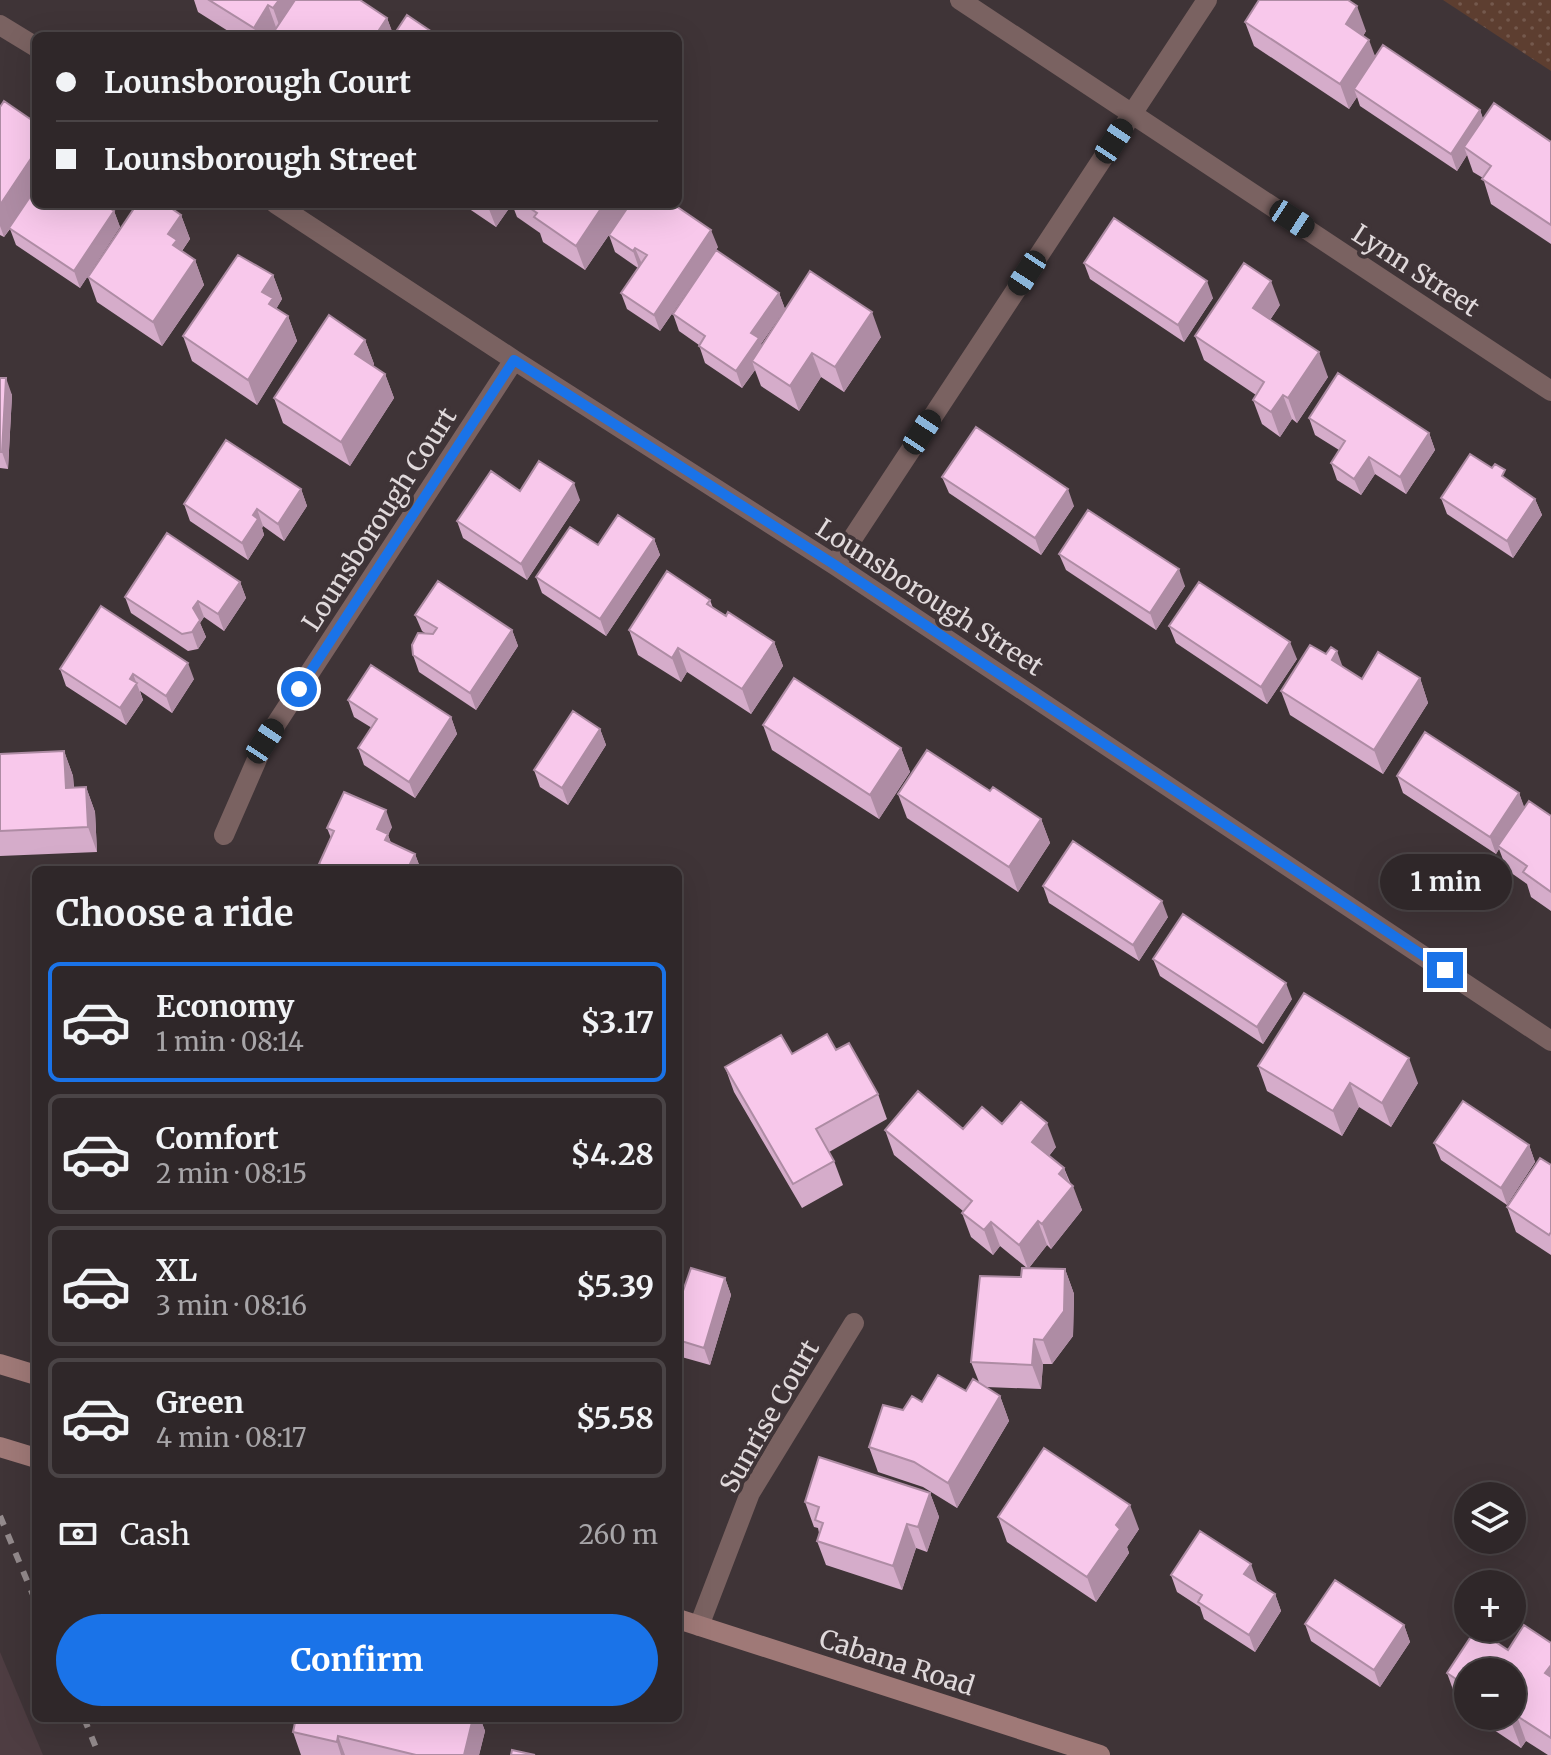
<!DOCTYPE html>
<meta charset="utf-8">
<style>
:root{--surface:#2f2729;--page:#3b3335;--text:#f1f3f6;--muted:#a7a5a8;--line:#4a4446;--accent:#1a73e8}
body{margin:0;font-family:Merriweather,serif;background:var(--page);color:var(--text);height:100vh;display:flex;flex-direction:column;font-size:30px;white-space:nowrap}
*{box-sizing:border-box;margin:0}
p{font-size:26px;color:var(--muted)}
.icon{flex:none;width:44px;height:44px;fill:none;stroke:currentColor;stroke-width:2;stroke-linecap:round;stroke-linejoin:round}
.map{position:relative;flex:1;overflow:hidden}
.panel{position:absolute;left:32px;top:866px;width:650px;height:856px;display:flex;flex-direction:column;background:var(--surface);border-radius:12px;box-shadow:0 8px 32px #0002,0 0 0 2px var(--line)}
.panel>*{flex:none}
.hud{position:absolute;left:32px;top:32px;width:650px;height:176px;border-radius:12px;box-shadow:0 8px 32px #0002,0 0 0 2px var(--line);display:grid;align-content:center;height:176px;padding:0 24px;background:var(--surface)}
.controls{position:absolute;left:1454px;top:1482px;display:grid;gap:16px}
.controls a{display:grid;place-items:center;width:72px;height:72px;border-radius:50%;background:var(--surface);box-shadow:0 8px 32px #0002,0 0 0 2px var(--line);font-size:40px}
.end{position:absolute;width:36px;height:36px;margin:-18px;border:10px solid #1a73e8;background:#fff;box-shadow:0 0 0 4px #fff}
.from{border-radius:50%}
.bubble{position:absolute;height:56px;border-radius:28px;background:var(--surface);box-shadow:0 8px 32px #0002,0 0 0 2px var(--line);font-size:26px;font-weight:700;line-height:56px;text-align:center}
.car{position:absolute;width:24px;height:48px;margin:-24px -12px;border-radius:10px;box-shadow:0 0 6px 2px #0007;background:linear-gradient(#222 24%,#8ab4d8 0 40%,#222 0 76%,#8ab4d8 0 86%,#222 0)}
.hud b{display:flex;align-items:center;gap:28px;height:76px;font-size:30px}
.hud b+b{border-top:2px solid var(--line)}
.hud i{width:20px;height:20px;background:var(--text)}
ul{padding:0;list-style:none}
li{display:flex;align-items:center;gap:24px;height:120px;margin:0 16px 12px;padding:0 8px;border:4px solid var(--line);border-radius:12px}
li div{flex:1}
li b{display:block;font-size:30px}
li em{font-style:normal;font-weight:700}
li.on{border-color:var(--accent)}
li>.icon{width:72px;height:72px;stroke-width:1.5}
h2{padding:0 24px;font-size:36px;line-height:96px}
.pay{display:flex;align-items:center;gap:20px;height:88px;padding:0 24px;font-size:30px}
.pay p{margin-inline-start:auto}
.primary-button{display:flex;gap:16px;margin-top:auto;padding:16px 24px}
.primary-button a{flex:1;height:92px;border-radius:48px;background:var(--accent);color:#fff;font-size:32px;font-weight:700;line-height:92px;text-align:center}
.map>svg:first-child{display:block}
.built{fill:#4e3d42}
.park{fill:url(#park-dots)}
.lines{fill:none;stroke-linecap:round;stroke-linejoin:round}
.street{stroke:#7a6261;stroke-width:20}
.secondary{stroke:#9f7977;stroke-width:20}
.rail{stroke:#938a8c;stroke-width:6;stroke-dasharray:10 10;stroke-linecap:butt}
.wall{fill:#d5acca}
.shaded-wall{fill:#ae8ca4}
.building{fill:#f8c8eb;stroke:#ae8ca4;stroke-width:2}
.route{stroke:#1a73e8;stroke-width:10}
.labels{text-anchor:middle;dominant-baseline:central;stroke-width:8;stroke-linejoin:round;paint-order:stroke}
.street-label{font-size:26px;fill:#e0d9db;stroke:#3f3437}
</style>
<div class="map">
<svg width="1551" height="1755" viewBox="0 0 1551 1755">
<defs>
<pattern id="park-dots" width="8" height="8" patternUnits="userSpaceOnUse" patternTransform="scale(2)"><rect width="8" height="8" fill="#5d3e30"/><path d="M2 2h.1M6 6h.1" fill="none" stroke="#74594d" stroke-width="1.8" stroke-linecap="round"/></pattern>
</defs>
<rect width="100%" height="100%" fill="#3f3437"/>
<path class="built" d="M0 1652 43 1755H0Z"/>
<path class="park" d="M1443 0H1551V71Z"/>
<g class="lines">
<path class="street" d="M960 0 1551 391
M0 25 36 47
M276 204 514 360 835 565 1551 1041
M835 565 1207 0
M224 835 265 741 514 360
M699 1626 750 1493 854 1323"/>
<path class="secondary" d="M0 1364 36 1375
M0 1447 36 1458
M678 1619 1100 1755"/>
<path class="rail" d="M0 1516 36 1602
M84 1718 99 1755"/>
</g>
<path class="wall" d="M194 0H360L387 18 393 35 438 36H236L198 12Z
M1245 22 1366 31 1363 36 1375 56 1480 110 1483 119 1551 142V244L1491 204 1483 178 1473 172 1467 155 1457 171 1360 106 1357 97 1349 109 1254 46Z
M0 107 36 204 114 211 120 227 80 288 16 245 10 229 4 237 0 235Z
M462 204H512L496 227Z
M512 204H630L585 270 543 242 540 233 517 217Z
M181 215 190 239 182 251 195 260 204 285 162 346 97 302 88 277Z
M609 235 718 247 660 331 627 309 621 293 638 268 615 252Z
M1084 263 1213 298 1184 342 1090 279Z
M273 275 282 299 276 309 288 316 297 341 257 405 192 361 183 336Z
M779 293 785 309 761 344 762 345 881 337 844 392 821 377 799 411 761 386 755 370 742 388 705 363 699 345 679 331 673 314Z
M1280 305 1270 320 1328 377 1297 423 1292 419 1280 437 1262 424 1253 400 1256 395 1204 360 1195 336Z
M365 340 374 364 373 366 385 374 394 398 350 466 283 423 274 398Z
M0 378 12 395 8 469 0 468Z
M1309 418 1429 433 1435 450 1406 494 1375 474 1361 495 1337 480 1331 463 1339 450 1315 435Z
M942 477 1074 506 1041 555 949 493Z
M1509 481 1535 499 1542 515 1513 558 1447 514 1441 498Z
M301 489 307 506 284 541 263 526 262 528 264 535 248 560 190 521 184 504Z
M520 491 580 500 527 580 463 538 457 521Z
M654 539 660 555 606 636 542 593 536 577 598 545Z
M1059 554 1185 586 1156 630 1066 570Z
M240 582 246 598 224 631 204 617 200 623 206 637 198 649 188 651 131 613 125 597Z
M710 600 713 608 774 642 783 666 751 714 687 672 681 682 638 655 629 630Z
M415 615 512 630 518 646 476 710 419 672 413 655 425 633 422 631Z
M1169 626 1297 659 1267 704 1176 643Z
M1343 667 1362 679 1420 678 1428 703 1383 774 1290 715 1281 691Z
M60 669 194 679 172 713 140 691 143 700 126 725 66 686Z
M348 700 451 717 457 734 415 798 364 765 358 748 372 728 354 717Z
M763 725 901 748 910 772 879 819 772 750Z
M600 729 606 745 568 805 540 787 534 770Z
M64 751 73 776 74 788 86 787 95 812 97 852 0 856V754Z
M1397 776 1519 793 1524 808 1551 816V911L1531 897 1527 884 1507 870 1499 849 1496 854 1403 793Z
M990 791 1041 819 1050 843 1018 892 907 818 898 794Z
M392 827 388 835 391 843 415 854 421 870H321L319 864 331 838 327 828Z
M1043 886 1168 917 1139 961 1049 903Z
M1153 959 1292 999 1263 1044 1160 976Z
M836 1050 878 1094 887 1119 829 1152 834 1161 843 1185 802 1208 734 1092 725 1067 792 1054Z
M1258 1066 1418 1083 1391 1127 1359 1107 1342 1136 1267 1091Z
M1002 1124 1056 1147 1049 1156 1064 1168 1082 1210 1051 1249 1047 1245 1029 1268 1065 1269 1074 1294 1073 1336 1052 1364H1043L1041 1389 986 1387 1000 1396 1009 1421 957 1508 923 1487 878 1472 869 1447 903 1410 922 1402 966 1391 979 1382 971 1362 1027 1268 1000 1246 993 1255 971 1237 962 1213 963 1211 894 1155 885 1130 963 1129Z
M1434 1143 1529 1145 1535 1162 1507 1205 1441 1160Z
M1551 1165V1255L1516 1232 1507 1207Z
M725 1278 731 1295 710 1365 678 1356V1289L683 1291Z
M930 1493 939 1517 927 1552 916 1548 902 1590 826 1565 817 1541 819 1533 818 1528 814 1527 805 1502Z
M998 1517 1139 1529 1127 1547 1129 1553 1096 1602 1007 1542Z
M1171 1575 1257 1581 1275 1594 1281 1611 1255 1652 1204 1619 1200 1607 1177 1592Z
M1305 1624 1404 1625 1410 1642 1380 1687 1311 1641Z
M1551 1643V1755H1548L1526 1741 1521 1748 1491 1728 1487 1718 1483 1716H1512L1468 1672V1706L1456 1698 1447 1673 1508 1650Z
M296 1718H480L485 1731 479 1755H301L293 1732Z"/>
<path class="shaded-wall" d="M279 0H303L282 33 273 8Z
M268 5 277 30 273 36H257L254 28Z
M1357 6 1366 31 1355 49 1346 24Z
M387 18 394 36H375Z
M1369 40 1378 64 1354 89 1357 97 1349 109 1340 84Z
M1480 110 1486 127 1464 147 1467 155 1457 171 1451 154Z
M36 151V189L4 237 0 226V205Z
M487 204H512L496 227Z
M604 204H630L585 270 576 246Z
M114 211 120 227 80 288 74 271Z
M181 215 190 239 181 252 182 270 168 234Z
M711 230 718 247 660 331 654 315Z
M635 248 642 264 639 268 633 251Z
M195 260 204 285 162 346 153 322Z
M273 275 282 299 276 309 278 329 262 292Z
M1207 281 1213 298 1184 342 1178 325Z
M1271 281 1280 305 1261 333 1253 308Z
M779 293 785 309 761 344 765 355 752 361 755 370 742 388 736 371 751 333Z
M872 312 881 337 844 392 835 367Z
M288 316 297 341 257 405 248 380Z
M365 340 374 364 364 379 355 354Z
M1319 352 1328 377 1297 423 1288 398Z
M812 353 821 377 799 411 790 386Z
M385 374 394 398 350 466 341 442Z
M6 378 12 395 8 469 2 452Z
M1283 395 1292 419 1280 437 1271 412Z
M1429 433 1435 450 1406 494 1400 477Z
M1369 457 1375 474 1361 495 1354 479Z
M574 483 580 500 527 580 521 564Z
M301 489 307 506 284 541 278 524Z
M1068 489 1074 506 1041 555 1035 538Z
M1535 499 1542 515 1513 558 1507 541Z
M257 509 263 526 262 528 264 535 248 560 242 543 253 515Z
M654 539 660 555 606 636 600 619Z
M1179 569 1185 586 1156 630 1150 613Z
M240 582 246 598 224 631 218 614Z
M198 601 204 617 200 623 206 637 198 649 192 632 193 608Z
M512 630 518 646 476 710 470 693Z
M774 642 783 666 751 714 742 689Z
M1290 642 1297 659 1267 704 1261 687Z
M678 648 687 672 681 682 672 658Z
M1337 651 1346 676 1332 660Z
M188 663 194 679 172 713 166 696Z
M133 674 143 700 126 725 120 708 130 679Z
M1420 678 1428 703 1383 774 1374 750Z
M451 717 457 734 415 798 409 782Z
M600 729 606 745 568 805 562 788Z
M901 748 910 772 879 819 870 795Z
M64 751 73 776 75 812 66 788Z
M86 787 95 812 97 852 88 827Z
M1519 793 1525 809 1498 846 1499 849 1496 854 1490 837Z
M386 810 392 827 388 835 394 851 377 829Z
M1041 819 1050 843 1018 892 1009 867Z
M415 854 421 870H407Z
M1162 901 1168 917 1139 961 1133 945Z
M1286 983 1292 999 1263 1044 1257 1027Z
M1409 1058 1418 1083 1391 1127 1382 1103Z
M1350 1083 1359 1107 1342 1136 1333 1111Z
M1047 1123 1056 1147 1041 1166 1032 1142Z
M1529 1145 1535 1162 1507 1205 1501 1188Z
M1064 1168 1071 1188 1073 1186 1082 1210 1051 1249 1042 1224 1059 1174Z
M1038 1221 1047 1245 1028 1269 1019 1245Z
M991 1222 1000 1246 993 1255 984 1230Z
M1065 1269 1074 1294 1073 1336 1052 1364 1043 1340Z
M725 1278 731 1295 710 1365 704 1348Z
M1034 1339 1043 1364 1041 1389 1032 1365Z
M1000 1396 1009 1421 957 1508 948 1483Z
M930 1493 939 1517 927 1552 918 1527Z
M1130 1505 1139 1529 1127 1547 1129 1553 1096 1602 1087 1577 1116 1525Z
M907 1524 916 1548 902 1590 893 1566Z
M1251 1564 1257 1581 1250 1591 1244 1574Z
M1275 1594 1281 1611 1255 1652 1249 1635Z
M1404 1625 1410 1642 1380 1687 1374 1670Z
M1551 1665V1688L1545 1673Z
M1517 1716 1526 1741 1521 1748 1512 1724Z
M473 1718H480L485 1731 479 1755H464Z
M338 1736 345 1755H341L337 1742Z"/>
<path class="building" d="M209 0H279L273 8 268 5 254 28Z
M295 0H360L387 18 375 36H271Z
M1259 0H1348L1357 6 1346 24 1369 40 1340 84 1245 22Z
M407 15 438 36H393Z
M1383 45 1480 110 1451 154 1354 89Z
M4 101 36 123V151L0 205V107Z
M1494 103 1551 142V225L1482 179 1491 166 1464 147Z
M36 188V204H104L114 211 74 271 9 228Z
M137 204H165L181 215 168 234 177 240 173 245 195 260 153 322 88 277Z
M524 204H604L576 246 534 217 537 213Z
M630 204H673L711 230 654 315 621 293 647 255 635 248 633 251 609 235Z
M1114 218 1207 281 1178 325 1084 263Z
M716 250 779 293 751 333 759 338 736 371 699 346 705 336 673 314Z
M238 255 273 275 262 292 273 298 269 304 288 316 248 380 183 336Z
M1244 263 1271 281 1253 308 1319 352 1288 398 1283 395 1271 412 1253 400 1264 382 1195 336Z
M810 271 872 312 835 367 812 353 790 386 752 361Z
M329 315 365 340 355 354 385 374 341 442 274 398Z
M1338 373 1429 433 1400 477 1369 457 1354 479 1331 463 1345 441 1309 418Z
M0 378H6L2 452H0Z
M976 427 1068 489 1035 538 942 477Z
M226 440 301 489 278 524 257 509 253 515 258 519 242 543 184 504Z
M1470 454 1492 468 1495 464 1505 470 1502 476 1535 499 1507 541 1441 498Z
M539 461 574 483 521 564 457 521 491 471 520 491Z
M1088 510 1179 569 1150 613 1059 554Z
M618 515 654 539 600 619 536 577 570 527 598 545Z
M167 533 240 582 218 614 198 601 193 608 200 620 192 632 182 634 125 597Z
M667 571 710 600 707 604 726 616 728 612 774 642 742 689 678 648 672 658 629 630Z
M438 581 512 630 470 693 413 655 412 645 418 633 433 634 437 628 415 615Z
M1199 582 1290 642 1261 687 1169 626Z
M101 606 188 663 166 696 133 674 130 679 137 683 120 708 60 669Z
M1310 645 1326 654 1331 647 1337 651 1332 660 1362 679 1378 652 1420 678 1374 750 1281 691Z
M371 665 451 717 409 782 358 748 377 719 348 700Z
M794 678 901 748 870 795 763 725Z
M573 711 600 729 562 788 534 770Z
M1425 732 1519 793 1490 837 1397 776Z
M927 750 990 791 993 787 1041 819 1009 867 898 794Z
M64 751 66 788 86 787 88 827 0 831V754Z
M344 792 386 810 377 829 388 834 385 840 415 854 407 870H331L319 864 334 831 327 828Z
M1529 801 1551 816V892L1523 872 1527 866 1498 846Z
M1073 841 1162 901 1133 945 1043 886Z
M1183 914 1286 983 1257 1027 1153 959Z
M1304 993 1409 1058 1382 1103 1350 1083 1333 1111 1258 1066Z
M827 1034 836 1050 849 1043 878 1094 816 1129 834 1161 793 1184 725 1067 781 1035 792 1054Z
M918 1091 963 1129 982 1107 1002 1124 1021 1102 1047 1123 1032 1142 1064 1168 1059 1174 1073 1186 1042 1224 1038 1221 1019 1245 991 1222 984 1230 962 1213 972 1201 885 1130Z
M1463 1101 1529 1145 1501 1188 1434 1143Z
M1540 1158 1551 1165V1232L1549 1235 1507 1207Z
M691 1268 725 1278 704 1348 678 1340V1289L683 1291Z
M1022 1268 1065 1269 1064 1311 1043 1340 1034 1339 1032 1365 971 1362 980 1276 1021 1277Z
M938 1375 966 1391 973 1379 1000 1396 948 1483 914 1462 869 1447 883 1405 903 1410 912 1396 922 1402Z
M1044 1448 1130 1505 1116 1525 1120 1529 1087 1577 998 1517Z
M819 1457 930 1493 918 1527 907 1524 893 1566 817 1541 823 1523 815 1520 819 1507 805 1502Z
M1200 1531 1251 1564 1244 1574 1275 1594 1249 1635 1198 1602 1202 1595 1171 1575Z
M1335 1580 1404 1625 1374 1670 1305 1624Z
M1524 1625 1551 1643V1665L1545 1673 1551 1677V1738L1517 1716 1512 1724 1500 1716H1512V1672H1468V1687L1447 1673 1476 1629 1508 1650Z
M296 1718H473L464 1755H416L338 1736 337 1742 293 1732Z
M512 1750 535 1755H511Z"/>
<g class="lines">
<path class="route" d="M299 689 514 360 835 565 1445 970"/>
</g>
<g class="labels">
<g class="street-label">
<text transform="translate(1416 270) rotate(33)">Lynn Street</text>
<text transform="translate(379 519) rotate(-57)">Lounsborough Court</text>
<text transform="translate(930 597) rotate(33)">Lounsborough Street</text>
<text transform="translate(769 1416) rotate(-60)">Sunrise Court</text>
<text transform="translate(897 1662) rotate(18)">Cabana Road</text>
</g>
</g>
</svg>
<div class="controls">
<a><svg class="icon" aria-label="layers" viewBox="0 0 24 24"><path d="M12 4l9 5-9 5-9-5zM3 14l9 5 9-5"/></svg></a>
<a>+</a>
<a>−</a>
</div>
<i class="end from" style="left:299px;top:689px"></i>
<i class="end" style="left:1445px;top:970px"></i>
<div class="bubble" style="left:1380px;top:854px;width:132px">1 min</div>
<i class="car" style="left:1114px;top:141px;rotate:33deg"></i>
<i class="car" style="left:1292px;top:219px;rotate:123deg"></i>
<i class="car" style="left:1027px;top:273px;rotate:213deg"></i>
<i class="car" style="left:922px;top:432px;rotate:33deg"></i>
<i class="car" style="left:265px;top:741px;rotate:33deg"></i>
<div class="hud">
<b><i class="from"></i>Lounsborough Court</b>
<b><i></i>Lounsborough Street</b>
</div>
<section class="panel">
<h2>Choose a ride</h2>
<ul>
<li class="on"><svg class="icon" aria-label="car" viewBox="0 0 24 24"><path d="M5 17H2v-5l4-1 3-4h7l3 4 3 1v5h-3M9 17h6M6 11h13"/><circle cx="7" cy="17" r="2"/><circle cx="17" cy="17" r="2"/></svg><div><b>Economy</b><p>1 min · 08:14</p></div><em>$3.17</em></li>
<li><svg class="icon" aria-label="car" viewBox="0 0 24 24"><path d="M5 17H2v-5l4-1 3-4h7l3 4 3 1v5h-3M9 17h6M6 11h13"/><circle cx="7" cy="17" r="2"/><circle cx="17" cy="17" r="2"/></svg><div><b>Comfort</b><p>2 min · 08:15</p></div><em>$4.28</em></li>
<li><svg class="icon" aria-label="car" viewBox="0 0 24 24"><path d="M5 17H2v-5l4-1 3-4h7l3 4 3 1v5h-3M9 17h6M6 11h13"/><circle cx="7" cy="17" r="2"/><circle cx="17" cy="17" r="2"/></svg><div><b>XL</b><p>3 min · 08:16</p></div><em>$5.39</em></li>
<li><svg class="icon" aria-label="car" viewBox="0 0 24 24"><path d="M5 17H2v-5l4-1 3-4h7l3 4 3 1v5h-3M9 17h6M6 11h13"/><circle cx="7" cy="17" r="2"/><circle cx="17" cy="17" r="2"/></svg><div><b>Green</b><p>4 min · 08:17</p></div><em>$5.58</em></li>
</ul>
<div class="pay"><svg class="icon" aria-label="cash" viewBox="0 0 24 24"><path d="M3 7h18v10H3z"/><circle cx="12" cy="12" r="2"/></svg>Cash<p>260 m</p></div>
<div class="primary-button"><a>Confirm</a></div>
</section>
</div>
